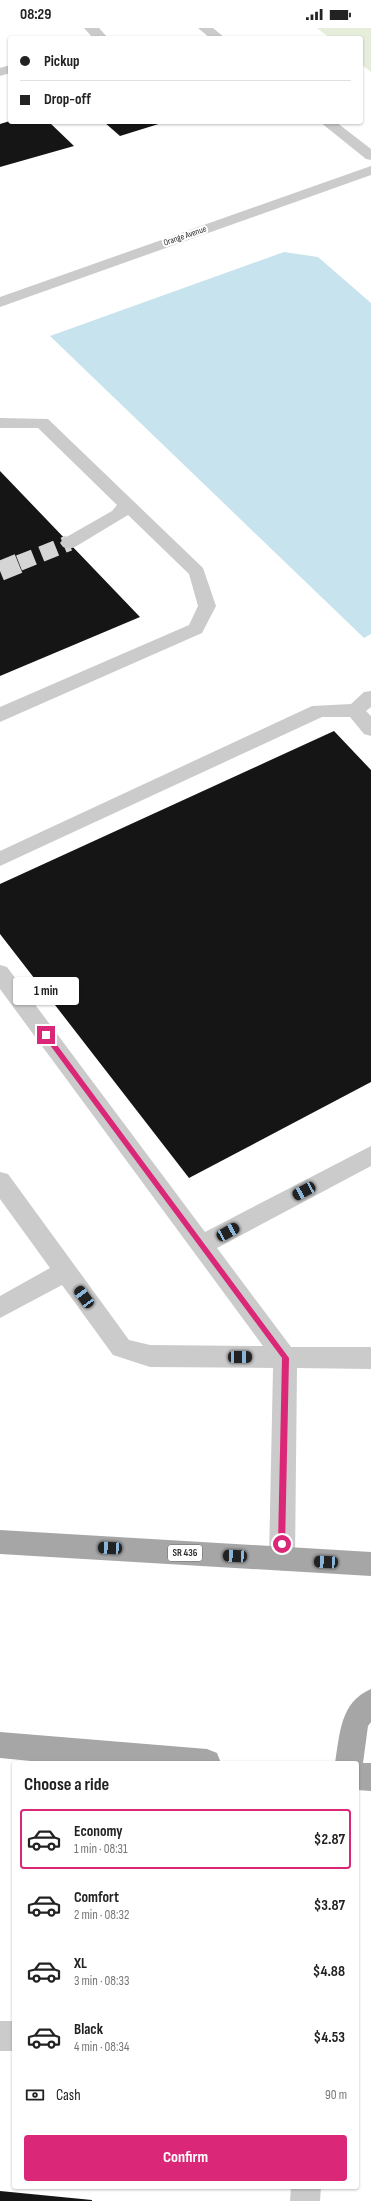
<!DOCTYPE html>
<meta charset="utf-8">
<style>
:root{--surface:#fff;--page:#f2f2f2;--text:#222;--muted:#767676;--line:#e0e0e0;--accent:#db2777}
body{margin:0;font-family:"Sofia Sans Condensed",sans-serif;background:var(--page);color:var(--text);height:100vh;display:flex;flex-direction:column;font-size:15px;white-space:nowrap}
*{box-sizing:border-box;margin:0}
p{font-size:13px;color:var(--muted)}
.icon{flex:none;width:22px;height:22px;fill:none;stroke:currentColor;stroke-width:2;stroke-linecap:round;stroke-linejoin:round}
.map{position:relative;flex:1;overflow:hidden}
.sheet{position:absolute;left:12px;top:1733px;width:347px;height:428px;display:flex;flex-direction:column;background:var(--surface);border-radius:4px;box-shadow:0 1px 3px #0004}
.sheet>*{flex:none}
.guide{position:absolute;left:8px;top:8px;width:355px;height:88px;border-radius:4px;box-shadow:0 1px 3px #0004;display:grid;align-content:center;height:88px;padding:0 12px;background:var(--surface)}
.end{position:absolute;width:18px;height:18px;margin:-9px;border:5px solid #db2777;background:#fff;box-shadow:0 0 0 2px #fff}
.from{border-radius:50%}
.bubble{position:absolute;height:28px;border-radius:4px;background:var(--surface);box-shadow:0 1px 3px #0004;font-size:13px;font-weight:700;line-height:28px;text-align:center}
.car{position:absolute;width:12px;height:24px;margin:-12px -6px;border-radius:5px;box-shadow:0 0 3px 1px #0007;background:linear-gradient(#222 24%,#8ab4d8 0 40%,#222 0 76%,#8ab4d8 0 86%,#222 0)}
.guide b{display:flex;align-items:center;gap:14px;height:38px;font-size:15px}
.guide b+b{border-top:1px solid var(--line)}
.guide i{width:10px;height:10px;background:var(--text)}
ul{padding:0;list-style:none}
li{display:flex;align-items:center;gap:12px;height:60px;margin:0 8px 6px;padding:0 4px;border:2px solid transparent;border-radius:4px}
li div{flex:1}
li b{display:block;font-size:15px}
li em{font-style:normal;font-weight:700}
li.active{border-color:var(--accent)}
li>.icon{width:36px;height:36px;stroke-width:1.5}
h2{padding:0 12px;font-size:18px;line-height:48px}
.pay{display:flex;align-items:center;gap:10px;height:44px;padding:0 12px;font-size:15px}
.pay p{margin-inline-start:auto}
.cta{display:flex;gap:8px;margin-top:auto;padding:8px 12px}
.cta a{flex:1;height:46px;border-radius:4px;background:var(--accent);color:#fff;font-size:16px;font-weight:700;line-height:46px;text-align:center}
.status{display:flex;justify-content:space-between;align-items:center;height:28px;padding:0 20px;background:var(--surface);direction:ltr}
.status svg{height:11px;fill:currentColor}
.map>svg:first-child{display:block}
.green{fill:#e6eddb}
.water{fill:#c7e3ed}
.building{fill:#151515}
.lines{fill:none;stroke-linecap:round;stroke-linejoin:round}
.minor-tunnel-far1{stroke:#d5d5d5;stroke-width:16;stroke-dasharray:16 8;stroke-linecap:butt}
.minor-tunnel{stroke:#d5d5d5;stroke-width:20;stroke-dasharray:20 10;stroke-linecap:butt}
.minor{fill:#cbcbcb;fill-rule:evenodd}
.major{fill:#a6a6a6;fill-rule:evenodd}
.route{fill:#db2777}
.labels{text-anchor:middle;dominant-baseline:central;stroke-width:4;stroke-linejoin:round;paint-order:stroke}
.far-street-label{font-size:9px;fill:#2e2e2e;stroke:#fff}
.shield{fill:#fff;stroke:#6d6d6d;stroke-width:1}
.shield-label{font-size:10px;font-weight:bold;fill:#2e2e2e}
</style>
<div class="status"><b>08:29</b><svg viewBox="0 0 49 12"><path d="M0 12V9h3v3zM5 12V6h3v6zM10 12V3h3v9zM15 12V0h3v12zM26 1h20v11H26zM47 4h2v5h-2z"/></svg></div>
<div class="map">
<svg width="371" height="2173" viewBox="0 0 371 2173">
<rect width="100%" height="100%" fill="#fff"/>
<path class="green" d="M317 0H371V44L361 36V10H330Z"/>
<path class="water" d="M284 224 318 229 371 275V606L364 610 50 308Z"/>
<path class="building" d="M10 93 49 94 74 118 0 139V96Z
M104 94H165L120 108Z
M0 443 140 589 0 648Z
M334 703 371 742V1054L189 1150 0 906V856Z
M0 2163 92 2172V2173H0Z"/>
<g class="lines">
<path class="minor-tunnel-far1" d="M19 535 69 515"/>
<path class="minor-tunnel" d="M0 543 22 534"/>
<path class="minor" d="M84 0H99L108 10H93Z
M198 0H213L225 10H210Z
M10 37V45L0 48V40Z
M320 94H336L371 121V132L366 131Z
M371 138V147L0 279V269Z
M0 390 48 391 203 540 216 578 202 605 0 694V679L189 597 198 578 189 546 128 487 75 519 69 521 63 519 60 515 63 511 112 483 117 477 38 400H0Z
M371 663V679L366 683 371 688V708L364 706 350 689H322L0 838V823L312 678 351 676 364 664Z
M0 937 7 939 205 1204 371 1118V1138L217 1220 291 1319H371V1341L297 1340 295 1531 291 1539 282 1543 273 1539 269 1531 273 1340 150 1339 113 1327 62 1257 0 1290V1268L50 1240 0 1171V1144L8 1146 129 1312 150 1317 263 1318 0 961Z
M0 1993H14V2023H0Z
M291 2159H321L320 2173H290Z"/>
<path class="major" d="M0 1502 371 1524V1548L0 1526Z
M371 1661V1694L368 1698 363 1735H371V1763L357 1762V1735H335C340 1706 340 1674 371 1661Z
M0 1704 207 1721 217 1725 221 1735H52L0 1730Z"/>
</g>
<path class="route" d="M44 1005H48L289 1330 285 1519H280L278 1516 282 1330 44 1009Z"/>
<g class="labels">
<g class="far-street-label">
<text transform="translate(185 208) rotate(-19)">Orange Avenue</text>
</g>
<rect class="shield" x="168" y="1517" width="34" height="16" rx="3"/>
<g class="shield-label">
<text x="185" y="1525">SR 436</text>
</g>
</g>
</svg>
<i class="end from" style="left:282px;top:1516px"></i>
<i class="end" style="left:46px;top:1007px"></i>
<div class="bubble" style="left:13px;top:949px;width:66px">1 min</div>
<i class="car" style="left:304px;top:1163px;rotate:242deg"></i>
<i class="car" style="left:228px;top:1204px;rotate:61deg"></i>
<i class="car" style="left:84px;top:1269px;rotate:324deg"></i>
<i class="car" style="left:240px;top:1329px;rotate:90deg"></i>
<i class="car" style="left:110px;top:1520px;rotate:273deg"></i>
<i class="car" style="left:235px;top:1528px;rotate:273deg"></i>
<i class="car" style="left:326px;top:1534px;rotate:273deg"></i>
<div class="guide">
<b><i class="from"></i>Pickup</b>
<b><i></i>Drop-off</b>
</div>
<section class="sheet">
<h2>Choose a ride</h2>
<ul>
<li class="active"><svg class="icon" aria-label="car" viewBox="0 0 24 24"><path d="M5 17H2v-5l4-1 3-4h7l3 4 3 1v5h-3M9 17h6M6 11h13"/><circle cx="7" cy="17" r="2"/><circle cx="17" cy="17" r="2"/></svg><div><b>Economy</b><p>1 min · 08:31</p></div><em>$2.87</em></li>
<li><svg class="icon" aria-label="car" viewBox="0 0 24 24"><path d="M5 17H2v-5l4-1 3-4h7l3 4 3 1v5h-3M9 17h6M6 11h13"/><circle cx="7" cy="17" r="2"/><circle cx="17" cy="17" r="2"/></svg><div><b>Comfort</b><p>2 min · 08:32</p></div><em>$3.87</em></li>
<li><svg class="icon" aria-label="car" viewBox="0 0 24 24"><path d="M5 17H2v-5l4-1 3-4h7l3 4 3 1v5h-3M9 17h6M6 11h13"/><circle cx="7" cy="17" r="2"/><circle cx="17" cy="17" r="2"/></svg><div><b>XL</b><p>3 min · 08:33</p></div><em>$4.88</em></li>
<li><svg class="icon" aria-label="car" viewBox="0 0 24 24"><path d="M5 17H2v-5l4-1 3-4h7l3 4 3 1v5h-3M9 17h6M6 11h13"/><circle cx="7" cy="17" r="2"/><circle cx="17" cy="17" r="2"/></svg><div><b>Black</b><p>4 min · 08:34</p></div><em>$4.53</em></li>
</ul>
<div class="pay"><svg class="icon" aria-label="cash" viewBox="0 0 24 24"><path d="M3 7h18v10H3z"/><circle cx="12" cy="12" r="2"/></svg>Cash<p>90 m</p></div>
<div class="cta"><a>Confirm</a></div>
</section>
</div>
